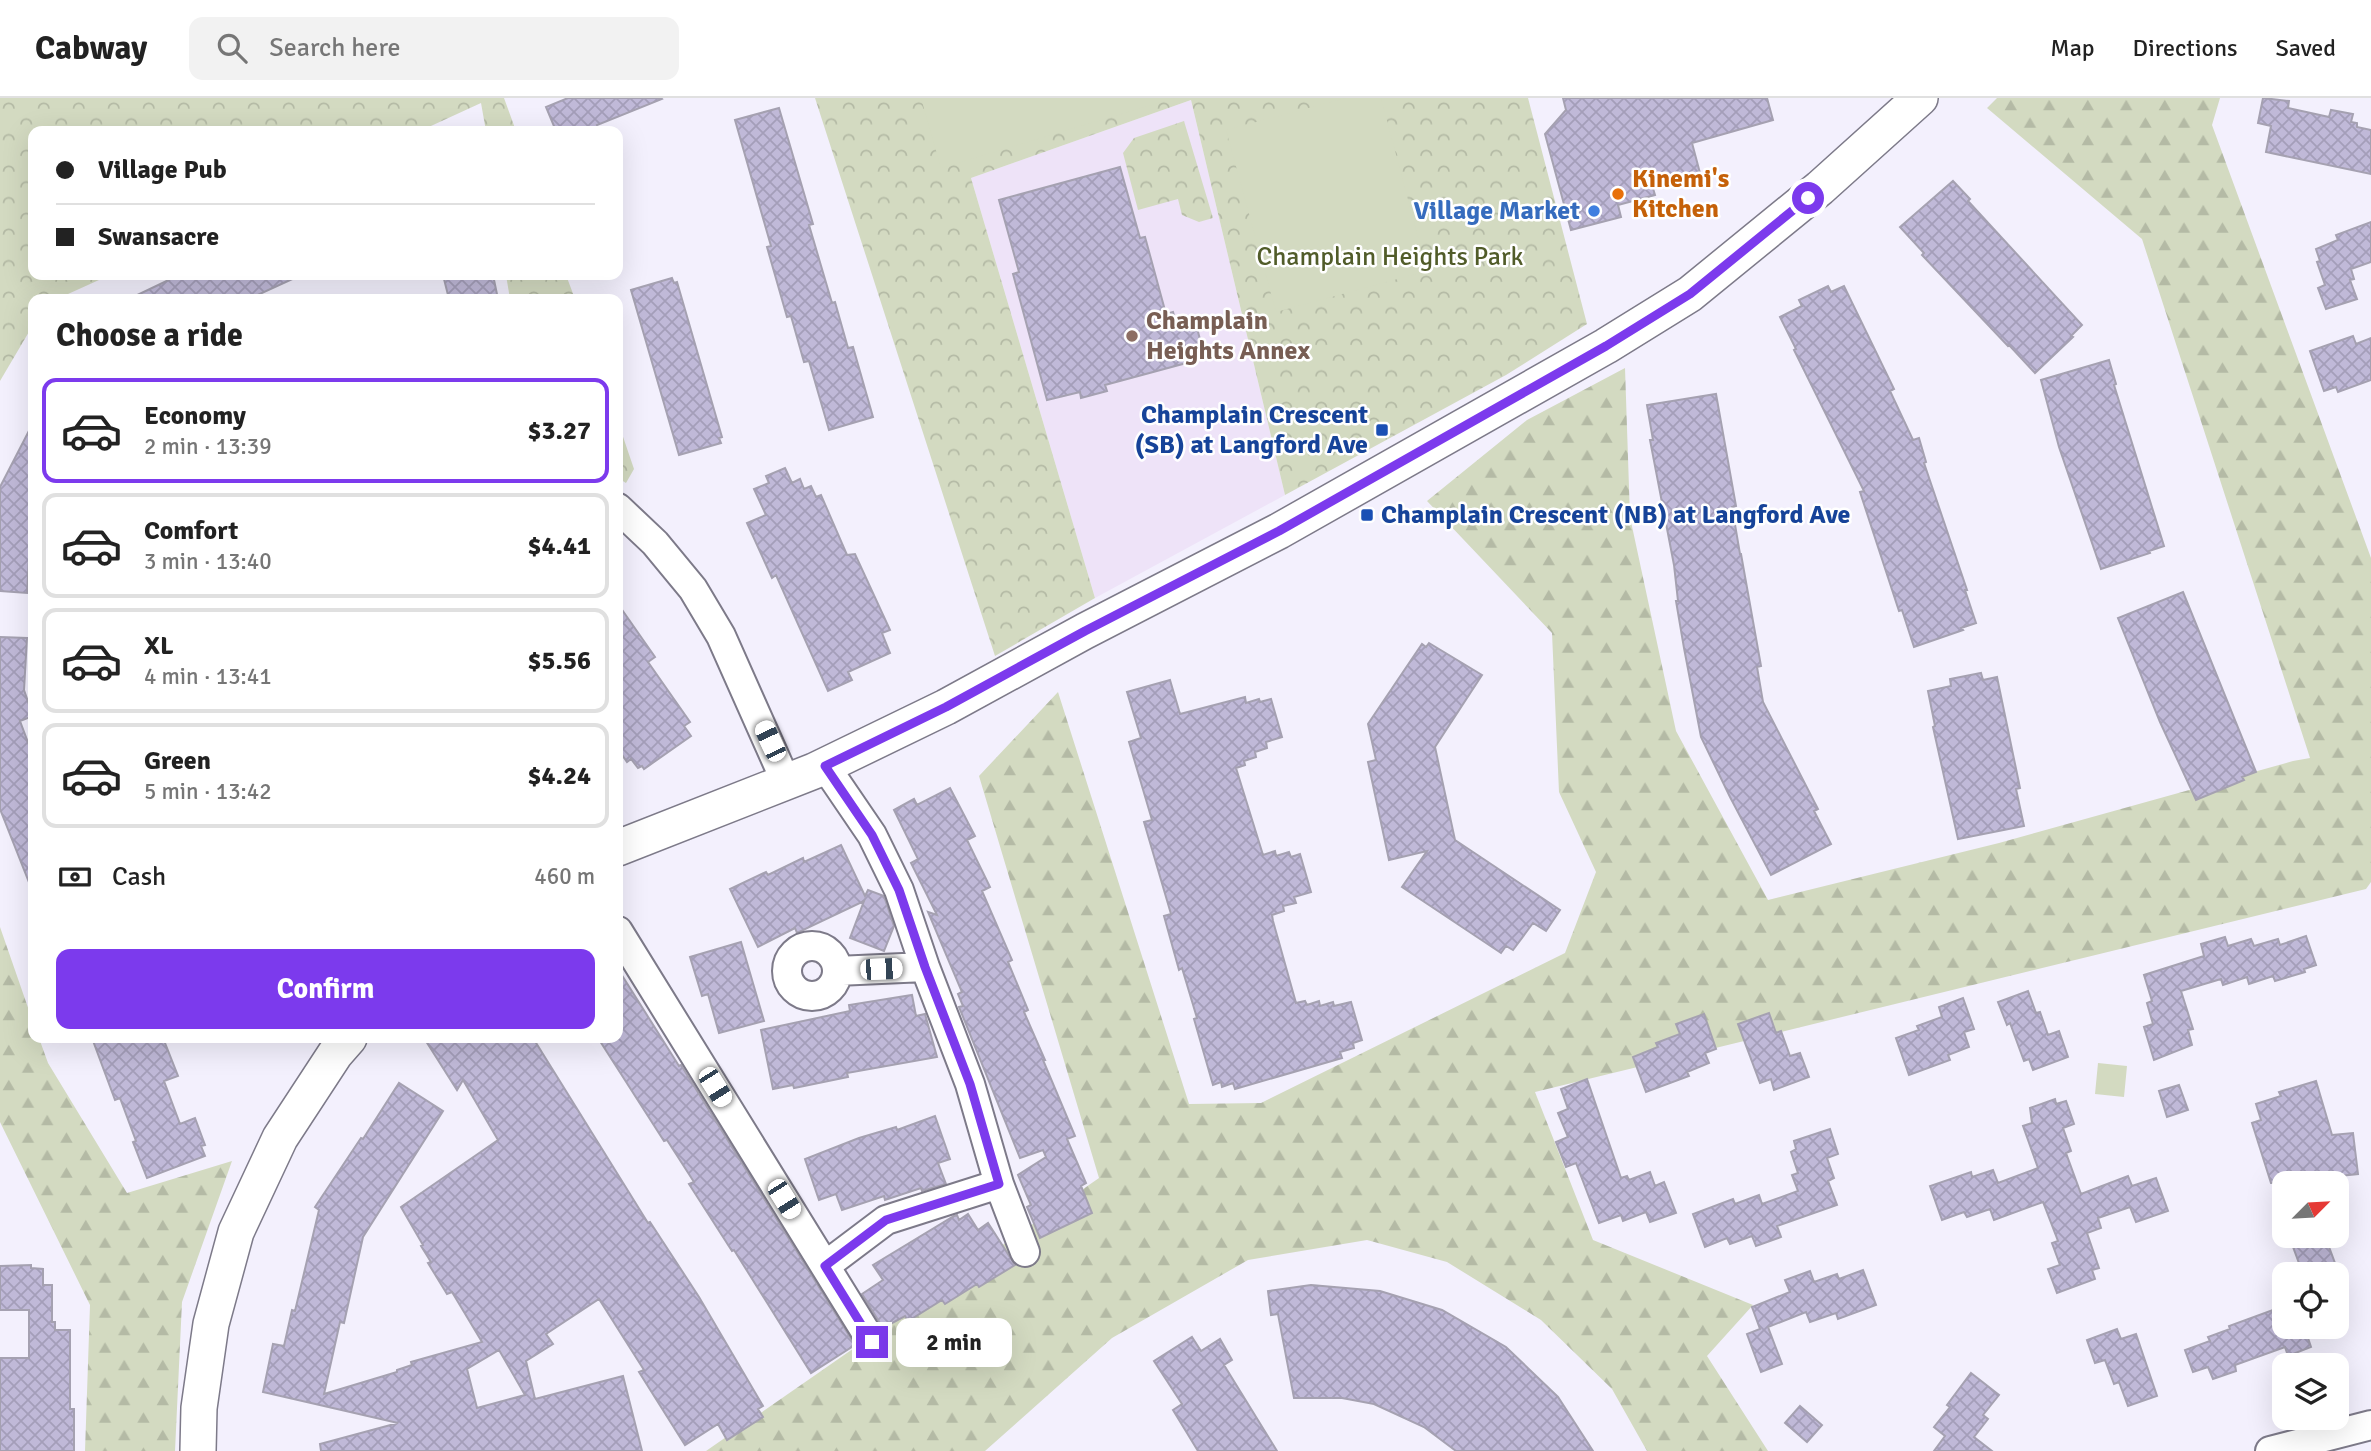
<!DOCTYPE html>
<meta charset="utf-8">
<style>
:root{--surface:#fff;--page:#f2f2f2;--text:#222;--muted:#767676;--line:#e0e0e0;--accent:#7c3aed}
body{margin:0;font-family:Signika,sans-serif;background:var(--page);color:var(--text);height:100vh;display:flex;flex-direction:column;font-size:26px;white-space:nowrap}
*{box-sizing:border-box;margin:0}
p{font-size:23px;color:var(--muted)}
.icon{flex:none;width:38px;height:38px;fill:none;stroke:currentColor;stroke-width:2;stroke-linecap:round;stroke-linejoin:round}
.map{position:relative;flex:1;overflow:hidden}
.sheet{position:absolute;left:28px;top:196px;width:595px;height:749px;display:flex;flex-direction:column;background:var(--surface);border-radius:14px;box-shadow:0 7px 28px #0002}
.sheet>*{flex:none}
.guide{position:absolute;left:28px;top:28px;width:595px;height:154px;border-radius:14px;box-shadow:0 7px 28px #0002;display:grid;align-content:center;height:154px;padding:0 28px;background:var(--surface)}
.needle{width:46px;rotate:66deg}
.fabs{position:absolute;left:2272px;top:1073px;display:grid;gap:14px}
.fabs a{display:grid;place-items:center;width:77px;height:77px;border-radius:14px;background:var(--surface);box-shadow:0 7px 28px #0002;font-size:35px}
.end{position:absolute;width:32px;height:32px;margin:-16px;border:9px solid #7c3aed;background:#fff;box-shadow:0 0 0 4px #fff}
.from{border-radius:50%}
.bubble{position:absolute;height:49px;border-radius:14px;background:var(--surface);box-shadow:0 7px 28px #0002;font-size:23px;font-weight:700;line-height:49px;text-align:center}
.car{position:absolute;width:21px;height:42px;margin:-21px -10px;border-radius:9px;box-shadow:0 0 5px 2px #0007;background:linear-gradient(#fff 24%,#345 0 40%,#fff 0 76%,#345 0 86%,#fff 0)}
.guide b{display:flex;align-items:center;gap:24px;height:66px;font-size:26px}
.guide b+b{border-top:2px solid var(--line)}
.guide i{width:18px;height:18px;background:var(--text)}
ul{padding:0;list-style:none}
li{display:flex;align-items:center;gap:21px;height:105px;margin:0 14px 10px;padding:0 14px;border:4px solid var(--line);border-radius:14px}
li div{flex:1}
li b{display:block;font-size:26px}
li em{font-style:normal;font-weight:700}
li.active{border-color:var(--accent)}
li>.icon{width:63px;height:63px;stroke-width:1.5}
h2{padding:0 28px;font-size:32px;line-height:84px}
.pay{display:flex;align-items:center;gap:18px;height:77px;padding:0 28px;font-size:26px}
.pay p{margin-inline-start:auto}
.action{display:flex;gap:14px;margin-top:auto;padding:14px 28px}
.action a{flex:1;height:80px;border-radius:14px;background:var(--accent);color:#fff;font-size:28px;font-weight:700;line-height:80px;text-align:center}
header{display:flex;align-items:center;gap:42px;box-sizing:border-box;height:98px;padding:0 35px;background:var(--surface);border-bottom:2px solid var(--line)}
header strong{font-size:33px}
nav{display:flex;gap:38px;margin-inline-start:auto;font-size:24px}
.search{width:490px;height:63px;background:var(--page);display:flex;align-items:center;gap:18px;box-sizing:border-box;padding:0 24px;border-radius:14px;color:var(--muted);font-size:26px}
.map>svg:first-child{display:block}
.education{fill:#eee3f8}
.forest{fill:url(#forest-firs)}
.park{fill:url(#park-crowns)}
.garden{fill:#d3dac1}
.building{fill:url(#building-cross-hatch);stroke:#a5a1b1;stroke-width:2;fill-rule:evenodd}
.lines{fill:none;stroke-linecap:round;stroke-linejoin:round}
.minor-casing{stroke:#7d7a89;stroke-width:32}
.tertiary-casing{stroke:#7d7a89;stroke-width:38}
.minor{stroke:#fff;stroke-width:28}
.tertiary{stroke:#fff;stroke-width:35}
.route{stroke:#7c3aed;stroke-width:9}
.food-dot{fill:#e8710a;stroke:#fff;stroke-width:2.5}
.shop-dot{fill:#3f7fe0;stroke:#fff;stroke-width:2.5}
.education-dot{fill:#8d6e63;stroke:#fff;stroke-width:2.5}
.transit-dot{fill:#1a4fb4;stroke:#fff;stroke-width:2.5}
.labels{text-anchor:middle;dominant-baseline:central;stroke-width:5;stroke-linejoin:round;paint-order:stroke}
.food-label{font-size:26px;font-weight:bold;fill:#c56008;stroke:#fff;text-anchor:start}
.shop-label{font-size:26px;font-weight:bold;fill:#366cbe;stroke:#fff;text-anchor:end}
.park-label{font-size:26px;fill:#515c29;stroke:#fff}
.education-label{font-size:26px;font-weight:bold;fill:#785e54;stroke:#fff;text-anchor:start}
.transit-label{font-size:26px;font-weight:bold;fill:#164399;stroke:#fff;text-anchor:end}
</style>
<header>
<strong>Cabway</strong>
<div class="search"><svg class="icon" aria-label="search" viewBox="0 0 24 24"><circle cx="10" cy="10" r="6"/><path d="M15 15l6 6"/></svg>Search here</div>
<nav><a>Map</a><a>Directions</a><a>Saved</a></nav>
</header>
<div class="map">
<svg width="2371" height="1353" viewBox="0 0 2371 1353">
<defs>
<pattern id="forest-firs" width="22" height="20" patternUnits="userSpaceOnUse" patternTransform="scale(1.75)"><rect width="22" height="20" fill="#d3dac1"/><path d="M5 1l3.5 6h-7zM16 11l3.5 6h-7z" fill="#b4baa5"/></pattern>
<pattern id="park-crowns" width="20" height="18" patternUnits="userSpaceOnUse" patternTransform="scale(1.75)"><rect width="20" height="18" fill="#d3dac1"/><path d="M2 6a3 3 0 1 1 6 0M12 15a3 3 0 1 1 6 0" fill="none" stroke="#b4baa5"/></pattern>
<pattern id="building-cross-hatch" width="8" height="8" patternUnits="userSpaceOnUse" patternTransform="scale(1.75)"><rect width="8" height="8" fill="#c0b9d8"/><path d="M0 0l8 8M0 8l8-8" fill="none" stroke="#a49eb9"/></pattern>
</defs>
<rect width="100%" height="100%" fill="#f3f0fd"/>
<path class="education" d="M1191 2 1285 397 1095 500 971 80Z"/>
<path class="forest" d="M1997 0H2220L2212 27 2371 460V784L2366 791 1535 994 1593 1142 1753 1207 1707 1258 1768 1353H1647L1612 1291 1541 1222 1447 1164 1367 1142 1248 1162 1112 1240 985 1353H706L1099 1080 979 678 1058 594 1189 1006 1261 1005 1565 855 1596 774 1559 694 1552 535 1427 403 1527 322 1625 270 1630 419 1676 633 1768 802 1999 745 2293 663 2310 660 2142 141 1987 10Z
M0 829 33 924V940H39L48 965 127 1095 232 1063 182 1204 175 1353H85L90 1207 0 1024Z"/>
<path class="park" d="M0 0H504L516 33H486L481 5 420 33H33V177H110L57 201H33V227L0 283Z
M815 0H1528L1587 226 1506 277 1285 397 1191 2 971 80 1095 500 995 558Z
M1184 23 1213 120 1199 124 1182 117 1178 101 1138 112 1123 55 1134 40Z
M506 177H566L575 201H510Z
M618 324 634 371 626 385 618 380Z"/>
<path class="garden" d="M921 0H1175L941 70Z
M1346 0H1381L1427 173 1276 214 1226 32Z
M2098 965 2127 968 2124 999 2095 996Z"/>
<path class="building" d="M568 0H661L662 1 597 27 598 29 584 33H556L546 9Z
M1563 0H1767L1773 22 1692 45 1700 75 1652 87 1655 97 1618 107 1621 119 1571 132 1545 36 1566 12Z
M2263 0 2289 3 2288 10 2329 19 2331 12 2353 16 2351 24 2357 25V29L2371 32V76L2266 54 2271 28 2258 25Z
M779 10 813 126 809 127 832 205 835 204 848 250 853 249 873 319 829 332 809 263 804 264 791 218 787 219 767 149 771 148 735 22Z
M1120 69 1140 140 1145 139 1166 216 1173 214 1176 224 1194 219 1205 260 1105 287 1107 293 1081 300 1080 294 1047 302 1013 176 1019 174 999 102Z
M1953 83 1970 101 1968 103 2082 227 2071 238 2073 239 2035 275 2009 247 2008 248 1922 157 1924 155 1900 129Z
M2371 124V164L2351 171 2354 181 2350 182 2357 201 2326 211 2318 190 2325 187 2317 164 2320 163 2316 151 2338 142 2336 137Z
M179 177H301L249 201H129Z
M443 177H493L498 201H449Z
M672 180 674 185 677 184 722 339 719 340 721 345 679 357 631 192Z
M1828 188 1831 194 1844 188 1894 291 1890 293 1913 342 1919 340 1926 364 1924 365 1967 492H1965L1976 525 1961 530 1963 532 1914 549 1902 512 1899 513 1860 394 1864 393 1794 252 1796 251 1780 219 1802 208 1799 202Z
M2353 238 2356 246 2371 240V282L2338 294 2336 289 2324 293 2310 253Z
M2109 262 2116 286 2114 287 2164 448 2149 453 2150 455 2101 471 2059 349 2041 282Z
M1716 296 1736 408 1732 409 1740 456H1741L1761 568 1757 569 1763 604 1818 711 1814 713 1831 746 1771 777 1730 699 1701 639 1684 550 1676 503H1678L1674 467 1650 342H1653L1647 307Z
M33 325V452L29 460 27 495 0 493V389Z
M785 370 792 385 800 381 804 391 811 388 816 399 821 397 847 457 855 456 890 532 882 535 890 555 848 574 852 582 828 593 776 477 772 480 747 425 766 417 754 391 769 385 766 378Z
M2183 494 2256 674 2242 679 2244 682 2196 702 2160 624 2118 520Z
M618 506 655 559 648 564 690 624 684 628 691 638 644 671 642 668 638 670 631 661 627 664 618 651Z
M0 539 27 540 24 592 33 618 20 623 33 658 32 792 0 711Z
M1429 545 1482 577 1435 649 1455 742 1560 812 1546 833 1533 825 1513 852 1506 848 1501 855 1402 789 1427 753 1389 762 1368 664 1376 662 1368 626 1422 546 1426 549Z
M1981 575 1983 582 1997 579 2020 690 2016 691 2024 728 1958 741 1933 629 1935 628 1928 593 1951 588 1950 581Z
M1170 582 1180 616 1245 599 1246 605 1259 601 1260 604 1271 601 1282 639 1266 644 1267 650 1255 654 1256 659 1244 663 1245 667 1236 670 1263 757 1275 753 1276 758 1289 754 1291 759 1300 756 1311 794 1294 799 1296 805 1283 808 1284 813 1272 817 1273 823 1296 905 1305 903 1307 907 1319 903 1320 908 1333 904 1334 908 1351 904 1362 942 1353 945 1354 950 1340 954 1342 960 1235 991 1233 985 1222 989 1221 984 1213 987 1194 921 1197 920 1182 870 1179 872 1164 818 1171 816 1144 724 1152 722 1129 644 1141 640 1127 594Z
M950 690 975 738 967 742 990 789 982 793 1012 862 1008 864 1028 912 1024 914 1045 962H1043L1075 1038 1067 1041 1086 1085 1081 1088 1092 1115 1040 1140 1027 1109 1031 1107 1018 1077 1046 1059 1043 1052 1020 1060 959 909 963 908 958 896 962 894 928 814 937 817 911 765 918 761 894 712 914 701 917 707Z
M841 747 865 798 868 792 884 798 894 828 884 853 850 840 864 803 797 835 795 830 758 849 730 791 766 774 768 777 803 760 804 764Z
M2306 838 2316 867 2304 871 2305 874 2275 883 2273 878 2249 886 2247 879 2223 887 2221 881 2181 893 2193 931 2188 932 2192 947 2154 962 2144 929 2153 926 2147 905 2152 903 2144 877 2204 858 2201 846 2225 839 2228 848 2251 841 2254 848 2278 841 2280 847Z
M741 844 764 923 719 935 708 896 702 898 690 859Z
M618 871 679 968 681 967 855 1247 811 1275 734 1152 732 1153 689 1086 694 1084 667 1042 664 1043 598 940H618Z
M2028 893 2036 915 2040 914 2048 937 2059 933 2068 959 2033 972 2029 961 2024 963 2010 925 2007 927 1998 904Z
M912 897 916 918 925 916 937 959 847 975 848 979 794 990 793 987 773 991 761 932 850 913 849 907Z
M1963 900 1974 931 1964 934 1969 949 1948 957 1950 962 1909 977 1896 940 1919 932 1917 928 1942 919 1939 909Z
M1769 915 1776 935 1781 933 1790 958 1800 955 1809 979 1774 992 1771 981 1760 985 1738 926Z
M1704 916 1716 951 1705 955 1709 965 1687 974 1689 978 1646 994 1633 959 1658 949 1656 945 1680 936 1676 926Z
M92 940H163L178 978 164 983 180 1026 195 1020 205 1047 201 1048 205 1058 147 1080 133 1044 136 1043 120 1000 115 1002Z
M424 940H533L648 1125 650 1124 699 1199 763 1308 758 1311 763 1319 727 1342 718 1326 685 1347 639 1274 644 1272 599 1201 546 1236 553 1246 526 1263 535 1301 623 1278 642 1353H321L320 1346 398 1325 263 1294 273 1246 284 1248 292 1212 295 1213 319 1112 315 1109 361 1040 363 1041 399 985 443 1013 363 1139 344 1225 340 1224 324 1296 397 1274V1272L412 1267 411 1264 482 1244 452 1194 447 1196 428 1165 431 1164 421 1148 423 1147 401 1109 498 1042 463 982 457 992ZM499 1252 525 1297 477 1310 467 1271Z
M1587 981 1621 1080 1627 1078 1629 1082 1650 1074 1655 1088 1664 1084 1676 1115 1650 1124 1646 1114 1623 1123 1621 1117 1599 1125 1576 1065 1566 1069 1556 1044 1568 1039 1558 1015 1568 1011 1561 991Z
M2316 983 2332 1037 2353 1035 2358 1076 2319 1080 2321 1085H2271L2252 1025 2261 1022 2256 1006 2281 998 2279 994Z
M2179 987 2188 1012 2167 1019 2159 993Z
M2055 1001 2056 1006 2066 1003 2074 1026 2063 1030 2071 1053 2066 1055 2081 1096 2128 1078 2132 1088 2156 1080 2168 1113 2136 1124 2130 1109 2098 1120 2101 1130 2087 1135 2099 1170 2092 1172 2095 1181 2057 1195 2048 1171 2060 1167 2052 1145 2058 1143 2043 1104 1994 1122 1990 1111 1967 1119 1964 1114 1942 1122 1930 1088 1971 1074 1972 1079 1993 1072 1998 1085 2038 1070 2023 1028 2032 1025 2030 1010Z
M935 1018 950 1061 938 1065 946 1086 922 1093 921 1090 885 1102 884 1098 842 1112 836 1096 819 1102 805 1061 859 1040 896 1029 897 1032Z
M1830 1031 1838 1056 1827 1060 1834 1080 1828 1083 1837 1107 1777 1128 1781 1139 1756 1148 1752 1138 1730 1146 1727 1140 1705 1149 1693 1116 1733 1101 1735 1106 1759 1097 1762 1106 1798 1093 1792 1077 1798 1075 1791 1054 1796 1051 1794 1043Z
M968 1116 978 1132 988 1125 1015 1167 979 1189 977 1186 945 1206 942 1202 908 1223 905 1218 883 1230 862 1196 883 1182 873 1167 954 1118 957 1117 959 1122Z
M2289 1138H2325L2339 1176H2303Z
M31 1167V1170L43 1171V1187H52V1224H55V1232H70V1311H74V1353H0V1260H29V1212H0V1168Z
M1863 1172 1876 1207 1838 1221 1836 1215 1810 1224 1806 1214 1768 1229 1782 1266 1761 1274 1747 1236 1760 1231 1752 1209 1790 1194 1785 1182 1810 1173 1814 1184 1837 1176 1839 1181Z
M1311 1187 1380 1193 1442 1212 1506 1249 1558 1299 1593 1353H1456L1424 1329 1374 1306 1342 1300H1294L1278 1216 1271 1217 1268 1193Z
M2284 1208V1228H2333L2334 1231 2308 1240 2311 1249 2288 1258 2285 1249 2235 1267 2236 1273 2213 1281 2208 1269 2193 1274 2185 1252 2210 1243 2208 1239 2230 1231 2229 1228Z
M2117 1231 2121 1241 2136 1236 2157 1298 2128 1308 2119 1284 2114 1286 2105 1262 2095 1265 2087 1242Z
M1192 1239 1201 1253 1220 1241 1232 1262 1224 1267 1277 1353H1198L1173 1312 1182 1306 1154 1263Z
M1971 1275 1999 1297 1983 1317 1988 1321 1974 1339 1992 1353H1934L1945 1338 1934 1329 1950 1309 1947 1307Z
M1800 1308 1822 1327 1807 1344 1785 1325Z"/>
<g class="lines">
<g class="minor-casing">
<path id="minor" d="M618 410 655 445 693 491 721 538 786 684
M825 668 872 737 899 792 925 869 970 986 999 1086 1025 1154
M618 833 872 1244
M787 873a25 25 0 1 1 50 0a25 25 0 1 1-50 0Z
M837 873 925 869
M825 1168 886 1122 999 1086
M2270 1353 2371 1327"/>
</g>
<g class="tertiary-casing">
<path id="tertiary" d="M618 750 814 673 946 609 1085 533 1279 433 1606 248 1690 196 1820 90 1920 0
M198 1353 199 1310 211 1226 236 1134 280 1040 335 956 349 940"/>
</g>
<use href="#minor" class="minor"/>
<use href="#tertiary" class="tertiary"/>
</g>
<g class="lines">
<path class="route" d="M872 1244 825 1168 886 1122 999 1086 970 986 925 869 899 792 872 737 825 668 946 609 1085 533 1279 433 1606 248 1690 196 1808 100"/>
</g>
<circle class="food-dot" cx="1618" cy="96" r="7"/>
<circle class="shop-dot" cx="1594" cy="113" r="7"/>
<circle class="education-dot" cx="1132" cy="238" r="7"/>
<g class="transit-dot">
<rect x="1375" y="325" width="14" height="14" rx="3.5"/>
<rect x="1360" y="410" width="14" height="14" rx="3.5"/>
</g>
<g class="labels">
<g class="food-label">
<text x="1632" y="81">Kinemi's<tspan x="1632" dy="30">Kitchen</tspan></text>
</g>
<g class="shop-label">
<text x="1580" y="113">Village Market</text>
</g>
<g class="park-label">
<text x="1390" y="159">Champlain Heights Park</text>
</g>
<g class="education-label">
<text x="1146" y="223">Champlain<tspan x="1146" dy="30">Heights Annex</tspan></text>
</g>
<g class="transit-label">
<text x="1368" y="317">Champlain Crescent<tspan x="1368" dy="30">(SB) at Langford Ave</tspan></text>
<text x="1381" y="417" text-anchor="start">Champlain Crescent (NB) at Langford Ave</text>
</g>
</g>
</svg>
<div class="fabs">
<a><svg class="needle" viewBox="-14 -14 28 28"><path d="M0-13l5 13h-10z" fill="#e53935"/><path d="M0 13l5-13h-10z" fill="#767676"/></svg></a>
<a><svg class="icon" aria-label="locate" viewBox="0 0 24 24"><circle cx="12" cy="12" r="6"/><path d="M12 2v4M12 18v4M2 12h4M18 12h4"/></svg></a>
<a><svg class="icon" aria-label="layers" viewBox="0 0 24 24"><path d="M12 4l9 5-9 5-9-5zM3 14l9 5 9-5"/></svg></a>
</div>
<i class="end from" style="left:1808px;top:100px"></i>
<i class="end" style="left:872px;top:1244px"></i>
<div class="bubble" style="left:896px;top:1220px;width:116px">2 min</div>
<i class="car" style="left:770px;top:643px;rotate:335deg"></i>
<i class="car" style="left:881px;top:871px;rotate:88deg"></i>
<i class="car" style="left:715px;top:989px;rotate:148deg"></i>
<i class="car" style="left:784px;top:1101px;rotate:148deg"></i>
<div class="guide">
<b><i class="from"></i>Village Pub</b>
<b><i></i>Swansacre</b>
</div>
<section class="sheet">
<h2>Choose a ride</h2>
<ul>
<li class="active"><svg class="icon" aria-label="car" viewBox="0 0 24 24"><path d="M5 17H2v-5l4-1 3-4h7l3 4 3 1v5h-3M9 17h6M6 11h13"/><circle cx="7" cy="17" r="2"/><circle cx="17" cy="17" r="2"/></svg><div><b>Economy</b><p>2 min · 13:39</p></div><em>$3.27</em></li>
<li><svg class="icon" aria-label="car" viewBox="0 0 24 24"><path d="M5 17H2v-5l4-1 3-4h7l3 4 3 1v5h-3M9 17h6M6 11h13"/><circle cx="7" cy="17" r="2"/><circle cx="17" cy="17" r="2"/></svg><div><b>Comfort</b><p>3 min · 13:40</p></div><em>$4.41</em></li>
<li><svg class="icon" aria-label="car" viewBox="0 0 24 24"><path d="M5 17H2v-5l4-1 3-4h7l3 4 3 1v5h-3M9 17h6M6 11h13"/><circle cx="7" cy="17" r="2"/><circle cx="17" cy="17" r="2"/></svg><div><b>XL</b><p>4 min · 13:41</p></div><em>$5.56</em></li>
<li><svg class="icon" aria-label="car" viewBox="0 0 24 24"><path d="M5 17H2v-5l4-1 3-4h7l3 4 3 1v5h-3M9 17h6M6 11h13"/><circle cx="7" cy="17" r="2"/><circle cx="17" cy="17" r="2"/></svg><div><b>Green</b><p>5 min · 13:42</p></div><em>$4.24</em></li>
</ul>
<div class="pay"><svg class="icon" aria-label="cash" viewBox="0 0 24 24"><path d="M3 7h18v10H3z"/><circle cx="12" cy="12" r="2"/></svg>Cash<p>460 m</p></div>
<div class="action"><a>Confirm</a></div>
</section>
</div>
